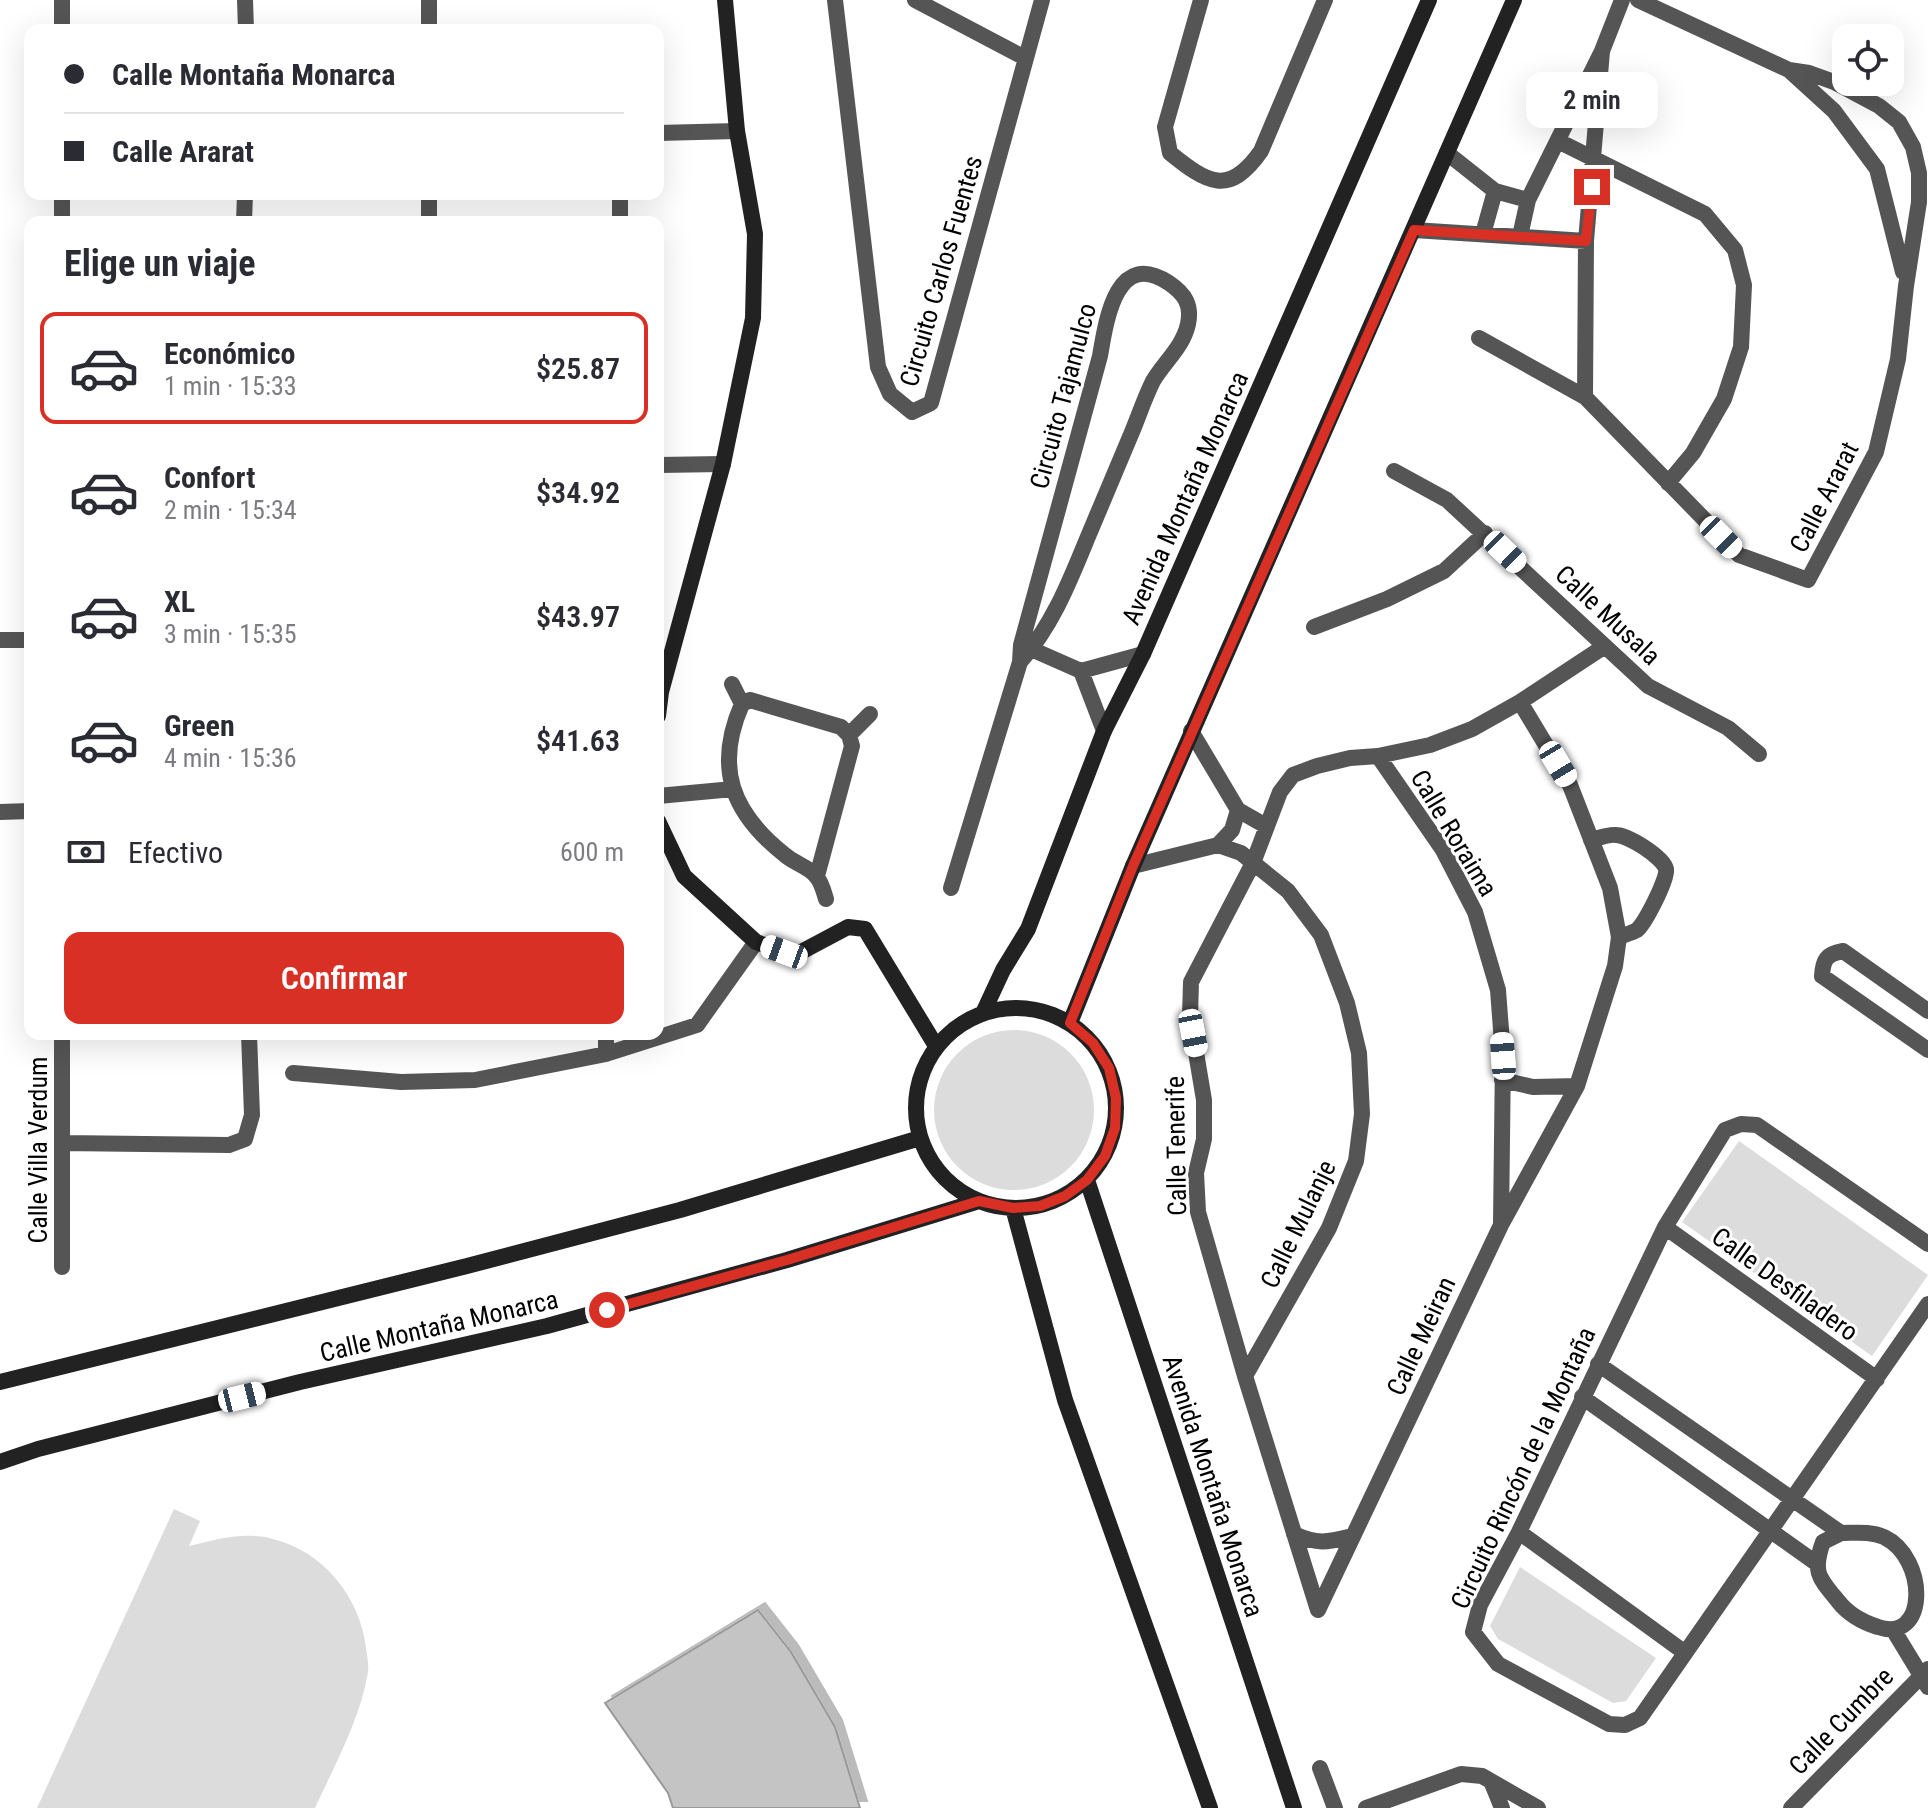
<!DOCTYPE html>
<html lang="es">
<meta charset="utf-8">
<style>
:root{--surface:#fff;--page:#f7f7f7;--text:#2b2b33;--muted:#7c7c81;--line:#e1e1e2;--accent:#d93025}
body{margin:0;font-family:"Roboto Condensed",sans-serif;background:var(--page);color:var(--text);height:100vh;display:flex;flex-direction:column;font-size:30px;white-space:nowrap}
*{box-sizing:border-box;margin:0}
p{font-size:26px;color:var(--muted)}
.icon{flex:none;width:44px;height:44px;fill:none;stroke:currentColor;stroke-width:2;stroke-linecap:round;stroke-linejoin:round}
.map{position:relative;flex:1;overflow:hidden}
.drawer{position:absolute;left:24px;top:216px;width:640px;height:824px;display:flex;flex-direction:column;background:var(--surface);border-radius:16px;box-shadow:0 8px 32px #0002}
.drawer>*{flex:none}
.top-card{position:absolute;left:24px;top:24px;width:640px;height:176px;border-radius:16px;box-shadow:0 8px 32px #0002;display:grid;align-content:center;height:176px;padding:0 40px;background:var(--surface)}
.tools{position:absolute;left:1832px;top:24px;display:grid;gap:16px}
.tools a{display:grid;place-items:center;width:72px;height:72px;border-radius:16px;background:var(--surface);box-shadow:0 8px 32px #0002;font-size:40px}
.end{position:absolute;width:36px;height:36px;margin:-18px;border:10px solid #d93025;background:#fff;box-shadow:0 0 0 4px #fff}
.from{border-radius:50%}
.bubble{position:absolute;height:56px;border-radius:16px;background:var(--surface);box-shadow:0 8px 32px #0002;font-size:26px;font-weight:600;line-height:56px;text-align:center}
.car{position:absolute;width:24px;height:48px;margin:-24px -12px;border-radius:10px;box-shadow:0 0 6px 2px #0007;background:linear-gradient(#fff 24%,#345 0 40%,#fff 0 76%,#345 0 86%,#fff 0)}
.top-card b{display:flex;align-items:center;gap:28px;height:76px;font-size:30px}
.top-card b+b{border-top:2px solid var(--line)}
.top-card i{width:20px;height:20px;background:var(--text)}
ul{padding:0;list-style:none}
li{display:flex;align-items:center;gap:24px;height:112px;margin:0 16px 12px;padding:0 24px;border:4px solid transparent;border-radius:16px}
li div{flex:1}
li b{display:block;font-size:30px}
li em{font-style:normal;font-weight:600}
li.selected{border-color:var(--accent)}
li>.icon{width:72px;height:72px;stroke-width:1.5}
h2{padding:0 40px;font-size:36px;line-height:96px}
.pay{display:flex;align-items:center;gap:20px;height:88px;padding:0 40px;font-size:30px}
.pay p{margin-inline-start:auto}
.action{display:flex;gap:16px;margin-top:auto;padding:16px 40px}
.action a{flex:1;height:92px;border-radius:16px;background:var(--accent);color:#fff;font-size:32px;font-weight:600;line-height:92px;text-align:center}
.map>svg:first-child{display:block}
.green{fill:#dcdcdc}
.building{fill:#c4c4c4;stroke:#999;stroke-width:2;filter:url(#shadow)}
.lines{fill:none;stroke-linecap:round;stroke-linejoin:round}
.street{stroke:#555;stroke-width:16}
.secondary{stroke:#222;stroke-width:16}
.route{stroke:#d93025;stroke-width:10}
.labels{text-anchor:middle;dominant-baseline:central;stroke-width:6;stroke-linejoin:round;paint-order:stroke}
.street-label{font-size:26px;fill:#000;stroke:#fff}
</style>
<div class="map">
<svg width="1928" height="1808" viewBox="0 0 1928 1808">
<defs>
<filter id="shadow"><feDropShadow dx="7" dy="-7" stdDeviation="0" flood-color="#0004"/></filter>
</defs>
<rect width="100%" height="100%" fill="#fff"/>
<path class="green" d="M934 1110a80 80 0 1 1 160 0a80 80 0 1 1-160 0Z
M1739 1141 1928 1275 1872 1356 1682 1222Z
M174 1509 200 1521 189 1546C217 1539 244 1531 273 1539 324 1552 360 1597 366 1648 367 1656 369 1664 368 1672 360 1720 335 1764 315 1808H37Z
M1520 1567 1656 1658 1626 1701 1613 1703 1498 1639 1490 1626Z"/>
<path class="building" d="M758 1610 791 1652 835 1727 860 1808H673L668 1793 605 1703Z"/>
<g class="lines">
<path class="street" d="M62 0V30
M245 0 246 30
M429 0V30
M835 0 878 367 890 394 912 412 931 403 1042 0
M915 0 1025 58
M1201 0 1165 127 1170 153C1207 183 1229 197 1261 151L1325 0
M1789 70 1834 111 1877 169 1903 272
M658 133 737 131
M1558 141 1705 214 1735 250 1744 285 1741 347 1724 399 1693 453 1668 483
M1447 153 1495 191 1528 200
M62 194V222
M620 194V222
M244 222 245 194
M429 222V194
M1414 230 1586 241
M1483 234 1495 191
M1520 236 1528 200 1602 51 1622 0
M1479 338 1585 397 1739 555 1808 580 1876 452 1898 359 1906 286 1919 202V173L1913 147 1899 122 1879 106 1834 82 1809 73 1789 70 1638 0
M1585 397 1586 241 1602 51
M658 465 723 464
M1394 471 1447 500 1648 686 1728 728 1759 754
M1314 627 1387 599 1444 571 1485 533
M0 640H30
M1022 645 1081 671 1143 654
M1081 671 1104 731
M732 684 742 704
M742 704 750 700 841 727 849 735 852 746 817 876
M742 704C714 768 732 813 785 855 794 863 809 867 816 876 821 881 824 892 826 899
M1191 731 1238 810 1266 826
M849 735 870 714
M1378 756 1443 850 1475 912 1498 990 1503 1056 1501 1223
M658 796 733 789
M0 812 30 811
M1591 840C1599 838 1608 834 1616 835 1628 835 1663 857 1666 869 1668 879 1645 923 1637 930 1632 933 1624 935 1619 937
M1218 845 1232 830 1238 810
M1133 866 1218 845 1241 853 1288 891 1321 935 1347 1003 1359 1053 1362 1114 1356 1161 1329 1228 1245 1376
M951 888 1020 662 1021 645 1100 356C1106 321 1116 248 1169 283 1185 294 1192 305 1188 324 1183 347 1165 361 1153 381 1145 397 1139 415 1132 432 1117 468 1102 503 1087 539 1069 583 1052 626 1020 662
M1928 1011 1843 951C1826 954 1823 960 1822 976L1928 1050
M606 1054V1034
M293 1073 401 1082 475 1080 606 1054 697 1025 756 942
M1502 1080 1533 1087 1577 1086
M62 1143 229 1145 245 1139 252 1115 249 1034
M1665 1227 1877 1379
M1928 1244 1757 1125 1741 1124 1725 1130 1665 1227 1519 1532 1480 1605 1473 1632 1498 1664 1609 1724 1625 1725 1640 1718 1928 1304
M62 1267V1034
M1598 1364 1841 1533
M1582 1397 1816 1563
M1519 1532 1684 1652
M1841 1533C1856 1533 1870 1531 1884 1537 1928 1558 1928 1644 1878 1627 1862 1622 1848 1614 1838 1601 1819 1578 1812 1572 1823 1542Z
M1294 1534C1318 1545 1328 1542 1353 1536
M1318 1610 1245 1376 1198 1212 1196 1173 1204 1139V1100L1190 1017 1191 982 1253 863 1280 792 1293 775 1317 766 1350 758 1378 756 1430 745 1472 729 1520 702 1605 646
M1318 1610 1501 1225 1577 1086 1615 966 1619 937 1610 888 1570 785 1520 702
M1894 1631 1928 1687
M1320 1768 1335 1808
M1491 1781 1502 1808
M1366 1808 1461 1774 1482 1776 1538 1808
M1791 1808 1928 1669"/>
<path class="secondary" d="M658 716 661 692 723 464 753 318 755 234 737 131 725 0
M658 821 684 876 756 942 784 952H801L848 927 865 929 936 1046
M916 1108a100 100 0 1 1 200 0a100 100 0 1 1-200 0Z
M983 1013 1003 970 1028 929 1104 731 1143 654 1429 0
M1070 1023 1133 866 1514 0
M1087 1180 1294 1808
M1013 1208 1065 1400 1210 1808
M0 1382 467 1266 680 1210 920 1138
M0 1462 38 1449 300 1382 547 1326 787 1260 979 1201"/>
</g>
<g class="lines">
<path class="route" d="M607 1310 787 1260 979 1201 1013 1208 1040 1206 1065 1196 1087 1180 1105 1156 1115 1128 1116 1098 1109 1068 1093 1043 1070 1023 1133 866 1414 230 1586 241 1592 187"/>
</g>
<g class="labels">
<g class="street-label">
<text transform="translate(941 271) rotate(-74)">Circuito Carlos Fuentes</text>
<text transform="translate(1063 396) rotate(-75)">Circuito Tajamulco</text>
<text transform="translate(1824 497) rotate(-63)">Calle Ararat</text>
<text transform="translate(1185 498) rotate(-66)">Avenida Montaña Monarca</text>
<text transform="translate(1608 615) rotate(43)">Calle Musala</text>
<text transform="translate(1454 833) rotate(59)">Calle Roraima</text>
<text transform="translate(1176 1146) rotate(-91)">Calle Tenerife</text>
<text transform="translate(38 1150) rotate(-90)">Calle Villa Verdum</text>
<text transform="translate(1298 1224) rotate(-64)">Calle Mulanje</text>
<text transform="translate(1785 1284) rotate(36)">Calle Desfiladero</text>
<text transform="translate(439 1326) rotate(-13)">Calle Montaña Monarca</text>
<text transform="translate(1421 1336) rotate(-65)">Calle Meiran</text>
<text transform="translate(1523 1468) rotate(-65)">Circuito Rincón de la Montaña</text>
<text transform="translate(1213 1486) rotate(72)">Avenida Montaña Monarca</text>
<text transform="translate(1841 1721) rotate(-46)">Calle Cumbre</text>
</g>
</g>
</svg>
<div class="tools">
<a><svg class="icon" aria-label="locate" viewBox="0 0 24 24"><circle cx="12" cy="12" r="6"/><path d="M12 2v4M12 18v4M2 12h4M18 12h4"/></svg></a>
</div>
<i class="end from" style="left:607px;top:1310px"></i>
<i class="end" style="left:1592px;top:187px"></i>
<div class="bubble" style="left:1526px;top:72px;width:132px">2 min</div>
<i class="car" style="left:1721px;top:537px;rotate:135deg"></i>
<i class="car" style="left:1505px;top:552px;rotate:134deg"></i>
<i class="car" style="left:1558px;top:764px;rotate:149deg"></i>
<i class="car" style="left:784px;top:952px;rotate:290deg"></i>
<i class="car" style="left:1193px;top:1033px;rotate:169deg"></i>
<i class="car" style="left:1503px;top:1056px;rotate:356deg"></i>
<i class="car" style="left:242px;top:1397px;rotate:76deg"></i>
<div class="top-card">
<b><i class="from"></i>Calle Montaña Monarca</b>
<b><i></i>Calle Ararat</b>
</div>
<section class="drawer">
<h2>Elige un viaje</h2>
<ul>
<li class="selected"><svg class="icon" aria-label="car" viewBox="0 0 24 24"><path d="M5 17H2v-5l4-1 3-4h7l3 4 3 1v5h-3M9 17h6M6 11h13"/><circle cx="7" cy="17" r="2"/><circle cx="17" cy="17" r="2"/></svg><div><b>Económico</b><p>1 min · 15:33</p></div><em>$25.87</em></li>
<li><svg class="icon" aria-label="car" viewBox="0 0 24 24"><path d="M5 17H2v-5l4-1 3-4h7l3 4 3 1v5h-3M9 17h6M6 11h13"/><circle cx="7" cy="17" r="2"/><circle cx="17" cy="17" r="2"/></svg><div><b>Confort</b><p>2 min · 15:34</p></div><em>$34.92</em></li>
<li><svg class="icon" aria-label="car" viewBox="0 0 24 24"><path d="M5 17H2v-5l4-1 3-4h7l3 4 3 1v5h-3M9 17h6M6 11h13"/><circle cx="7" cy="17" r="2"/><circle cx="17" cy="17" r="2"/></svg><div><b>XL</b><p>3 min · 15:35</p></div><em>$43.97</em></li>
<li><svg class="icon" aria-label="car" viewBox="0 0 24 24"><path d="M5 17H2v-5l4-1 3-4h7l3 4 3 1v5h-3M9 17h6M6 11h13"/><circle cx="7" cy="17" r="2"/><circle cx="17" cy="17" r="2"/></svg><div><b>Green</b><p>4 min · 15:36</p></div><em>$41.63</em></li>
</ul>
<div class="pay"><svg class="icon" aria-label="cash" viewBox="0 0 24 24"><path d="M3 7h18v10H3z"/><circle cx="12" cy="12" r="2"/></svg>Efectivo<p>600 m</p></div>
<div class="action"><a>Confirmar</a></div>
</section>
</div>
